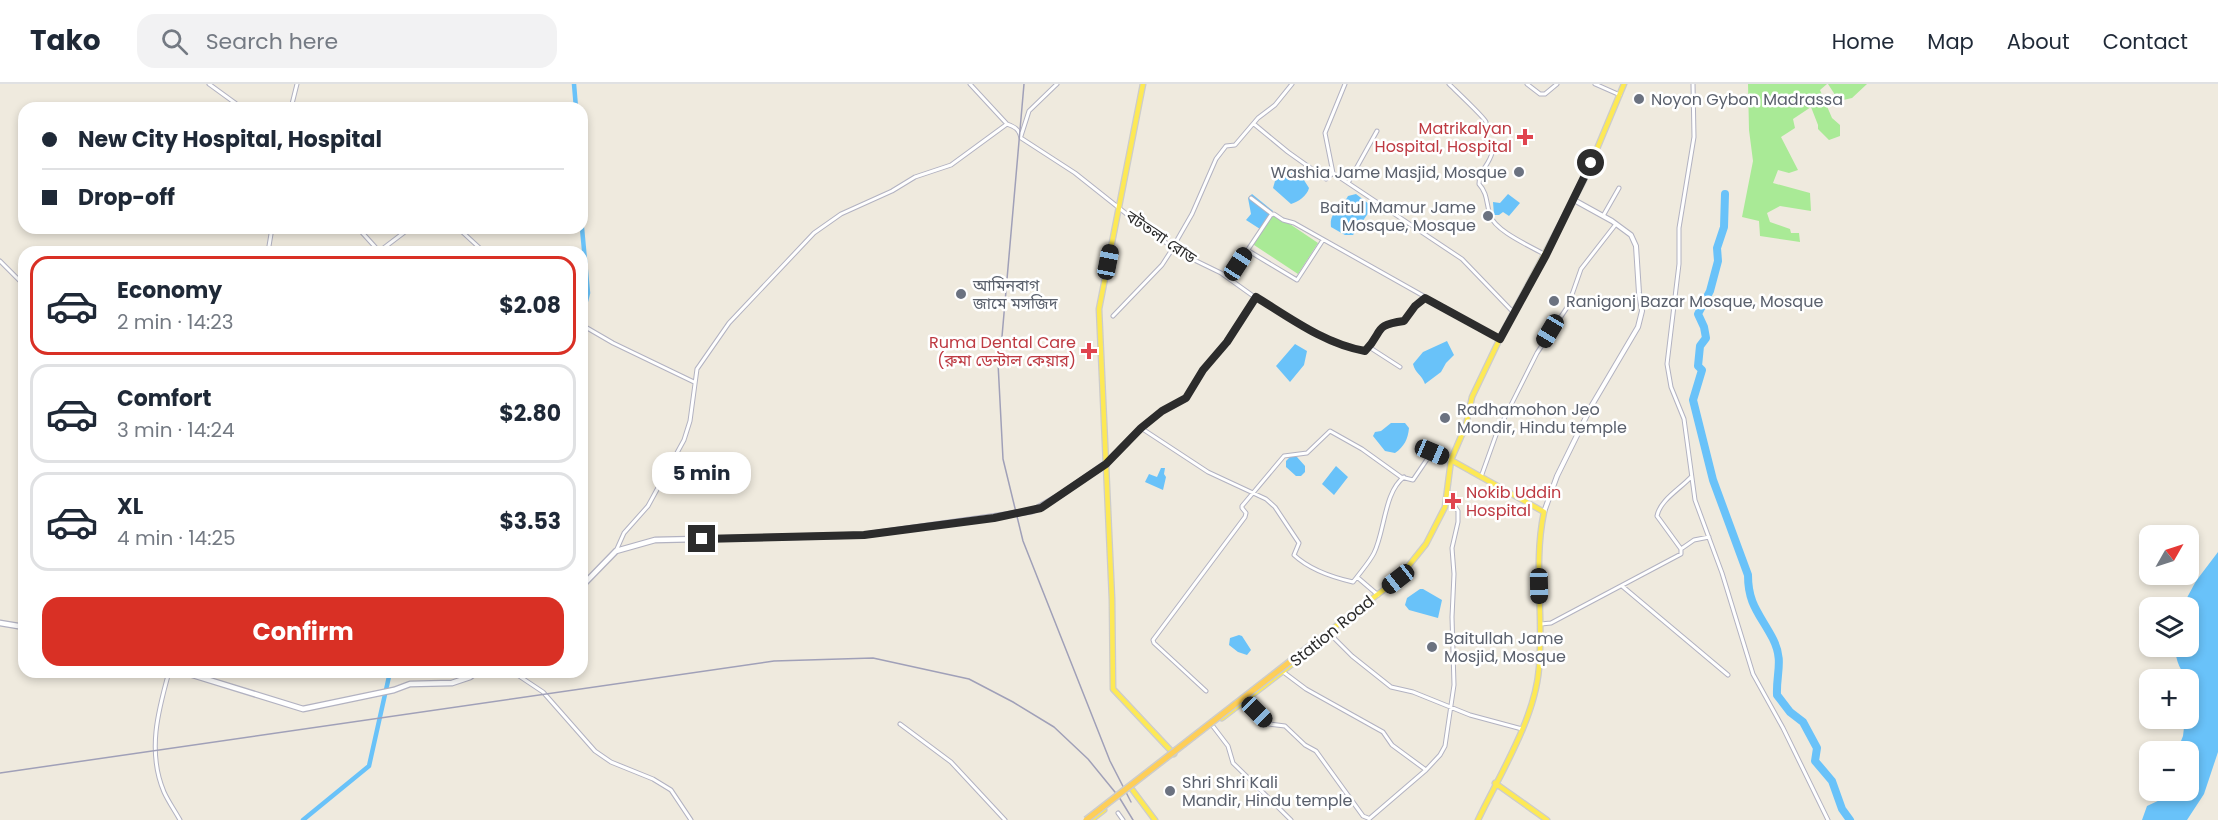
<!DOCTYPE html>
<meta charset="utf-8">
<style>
:root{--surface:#fff;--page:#f2f2f3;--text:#1f2937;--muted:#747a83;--line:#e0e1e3;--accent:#d93025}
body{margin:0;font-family:Poppins,"Noto Sans Bengali",sans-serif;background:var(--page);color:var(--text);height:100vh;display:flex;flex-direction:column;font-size:22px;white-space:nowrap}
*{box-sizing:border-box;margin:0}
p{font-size:20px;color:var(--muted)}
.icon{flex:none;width:33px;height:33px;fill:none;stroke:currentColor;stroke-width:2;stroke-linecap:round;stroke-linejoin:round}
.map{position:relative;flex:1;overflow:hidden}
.sheet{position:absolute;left:18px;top:162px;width:570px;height:432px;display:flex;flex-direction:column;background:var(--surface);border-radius:18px;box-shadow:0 3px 9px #0003}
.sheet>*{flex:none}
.top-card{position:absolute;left:18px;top:18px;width:570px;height:132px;border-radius:18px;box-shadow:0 3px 9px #0003;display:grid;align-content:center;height:132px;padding:0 24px;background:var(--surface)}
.needle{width:39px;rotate:51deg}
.controls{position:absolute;left:2139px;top:441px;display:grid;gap:12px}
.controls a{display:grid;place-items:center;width:60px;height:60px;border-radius:12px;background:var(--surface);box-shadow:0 3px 9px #0003;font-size:30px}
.end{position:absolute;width:27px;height:27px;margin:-14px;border:8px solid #2c2c2c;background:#fff;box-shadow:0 0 0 3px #fff}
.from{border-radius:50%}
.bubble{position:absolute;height:42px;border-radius:18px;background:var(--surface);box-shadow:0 3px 9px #0003;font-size:20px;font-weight:700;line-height:42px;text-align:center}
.car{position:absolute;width:18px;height:36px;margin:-18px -9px;border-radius:8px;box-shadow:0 0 4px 2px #0007;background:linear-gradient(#222 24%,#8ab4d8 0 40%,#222 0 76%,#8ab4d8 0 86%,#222 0)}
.top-card b{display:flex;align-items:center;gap:21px;height:57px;font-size:22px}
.top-card b+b{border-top:2px solid var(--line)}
.top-card i{width:15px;height:15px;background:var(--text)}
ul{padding:10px 0 0;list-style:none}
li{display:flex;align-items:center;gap:18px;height:99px;margin:0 12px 9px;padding:0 12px;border:3px solid var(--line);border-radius:18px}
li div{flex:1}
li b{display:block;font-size:22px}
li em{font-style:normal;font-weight:700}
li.current{border-color:var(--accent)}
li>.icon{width:54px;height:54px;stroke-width:1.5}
.action{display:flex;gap:12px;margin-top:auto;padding:12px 24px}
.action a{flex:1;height:69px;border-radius:18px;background:var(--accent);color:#fff;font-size:24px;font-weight:700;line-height:69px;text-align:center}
header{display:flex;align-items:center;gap:36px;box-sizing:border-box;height:84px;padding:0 30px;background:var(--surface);border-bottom:2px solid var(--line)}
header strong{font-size:28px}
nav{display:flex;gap:33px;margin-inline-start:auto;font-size:21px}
.search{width:420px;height:54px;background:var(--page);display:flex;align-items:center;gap:15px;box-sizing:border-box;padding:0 21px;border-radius:18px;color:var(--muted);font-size:22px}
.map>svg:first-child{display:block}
.green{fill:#a9ea96}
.water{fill:#69c2f9}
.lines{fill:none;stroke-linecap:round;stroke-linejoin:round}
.canal{stroke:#69c2f9;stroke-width:4.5}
.river{stroke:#69c2f9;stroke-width:8}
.minor-casing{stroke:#b2b2c1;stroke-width:5}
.tertiary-casing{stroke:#b2b2c1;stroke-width:6}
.secondary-casing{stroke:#b2b2c1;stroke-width:7}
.primary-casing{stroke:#ccc;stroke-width:7}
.minor{stroke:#fff;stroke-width:3}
.tertiary{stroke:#fff;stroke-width:4}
.secondary{stroke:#fff;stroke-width:4.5}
.primary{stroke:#fde955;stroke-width:4.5}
.rail{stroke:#a0a0b8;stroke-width:1.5}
.trunk-bridge-casing{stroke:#ccc;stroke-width:8;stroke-linecap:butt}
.trunk-bridge{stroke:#fece57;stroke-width:5}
.route{stroke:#2c2c2c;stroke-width:8}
.worship-dot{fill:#6b7280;stroke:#fff;stroke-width:2}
.health-dot{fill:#e0444e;stroke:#fff;stroke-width:2}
.labels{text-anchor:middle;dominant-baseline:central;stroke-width:5;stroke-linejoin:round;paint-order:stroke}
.worship-label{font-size:16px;fill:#5b616d;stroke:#fff;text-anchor:start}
.health-label{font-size:16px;fill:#be3a42;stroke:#fff;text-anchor:end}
.street-label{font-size:16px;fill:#2c2c2c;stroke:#fff}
</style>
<header>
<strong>Tako</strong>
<div class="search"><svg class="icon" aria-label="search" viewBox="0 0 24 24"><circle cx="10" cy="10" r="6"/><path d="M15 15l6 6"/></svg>Search here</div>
<nav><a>Home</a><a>Map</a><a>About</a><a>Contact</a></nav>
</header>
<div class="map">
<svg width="2218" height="736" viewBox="0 0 2218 736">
<rect width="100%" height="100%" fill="#efeade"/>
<path class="green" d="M1748 0H1827L1820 6 1832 34 1840 41V52L1829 56 1818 45V41L1811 23 1793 35 1795 44 1781 53 1798 86 1789 89 1778 86 1773 99 1810 109 1811 127 1780 122 1767 129 1770 138 1790 145 1791 149H1799L1800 158 1760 152 1759 137 1742 133 1753 77 1749 46Z
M1828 0H1867L1852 14 1839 17Z
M1272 128 1318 159 1298 190 1251 159Z"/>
<path class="water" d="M1290 88 1302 93 1309 104C1307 112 1298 118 1291 120L1273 104 1275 97Z
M1252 110 1273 127 1260 145 1246 136 1251 130 1248 114Z
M1356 110 1369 120 1371 125 1353 151H1345L1331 143C1329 127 1342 124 1348 112Z
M1508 110 1520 119 1509 132 1503 128 1499 131H1494L1493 118 1500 119Z
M1447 257 1454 271 1446 279 1441 288 1425 300C1422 291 1415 289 1413 280L1423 268Z
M1295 260 1307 267 1304 281 1290 298 1276 282Z
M1391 339H1405L1409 344C1408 355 1404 363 1395 369L1385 367 1373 352 1375 348 1381 347Z
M1290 373H1297L1305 382V388L1301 392H1296L1286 383V377Z
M1336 382 1348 393 1334 411 1322 400Z
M1161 384H1165L1164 390 1166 393 1163 406 1145 398 1149 390 1157 393Z
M2218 468V668L2204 710 2187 736H2142L2147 722 2162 715 2164 707 2188 706V668L2177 667 2183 652 2185 635 2188 634 2191 598C2180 587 2176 578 2175 563L2188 562V524L2182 523 2196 497Z
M1420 505H1423L1442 516 1438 534 1409 526 1405 521 1407 514Z
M1239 551 1242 552 1251 566 1247 571 1238 568 1229 561 1230 554Z"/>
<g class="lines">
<path class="canal" d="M574 0 576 24
M582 77 585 103 582 126
M582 144 588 209 582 233
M303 736 369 682 390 588"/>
<path class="river" d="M1725 110 1724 143 1717 164 1718 177 1710 207 1698 230 1704 243 1706 254 1700 262 1698 282 1702 286 1693 316 1713 396 1748 491C1748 521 1760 530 1773 555 1784 577 1776 589 1777 611L1790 628 1803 638 1817 664 1815 677 1832 697 1842 725 1850 736"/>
<g class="minor-casing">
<path id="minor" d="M209 0 242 24
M970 0 1007 40C1015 43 1019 45 1021 54L1075 89 1143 143 1184 171 1221 189 1256 214 1334 259 1365 267C1384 248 1372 241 1404 237L1415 222 1425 214
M1449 0C1454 5 1485 34 1486 38 1487 42 1484 47 1485 52 1486 58 1494 62 1492 69 1489 81 1479 87 1479 100 1488 110 1486 119 1490 131 1495 147 1530 162 1544 170
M1527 0 1540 10H1545L1557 0
M1595 0 1620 11
M1693 0 1694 53 1679 144V180L1667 280 1671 303 1684 335 1695 416 1722 489 1753 590 1783 644 1828 736
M291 24 297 0
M1254 40 1288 68 1326 95 1333 89 1462 175 1514 229
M1021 52 1029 27 1057 0
M1333 89 1325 49 1345 0
M1348 99 1377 47
M1251 114 1272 130
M1603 132 1619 104
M358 144 377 165 381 166 410 144
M458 144 484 168
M1173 163 1192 130 1216 75 1226 62 1235 61 1258 34 1275 21 1292 0
M1247 166 1297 196 1323 156
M268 168 272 144
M0 177 24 201
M1229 194 1271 131 1274 130 1283 136 1294 139 1500 255
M1113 232 1162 181 1173 164
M582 241 613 259 694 298
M1369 263 1400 283
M1141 344 1208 388 1266 415 1275 423 1299 459 1294 471C1310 486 1331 493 1353 498L1357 493 1378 511
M1106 378 1141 344 1162 327 1186 314 1203 286 1227 258 1256 214
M1481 393 1496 351 1537 269 1568 222 1581 185 1616 140
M1681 465 1694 456 1709 453
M616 467 624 449 648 422 684 356 690 337 697 285 729 239 814 149 841 130 892 107 915 93 951 81 1007 40
M1357 493C1363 485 1370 477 1374 469 1385 447 1384 408 1404 393
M1622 502 1728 591
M1541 540 1551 539 1681 470V465L1657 432C1660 416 1680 405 1691 393
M1329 549 1352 572 1391 603 1413 608 1470 631 1522 645
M1282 587 1306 605 1383 648 1392 661 1426 686
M169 588C158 627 147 668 164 708 168 717 175 727 180 736
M513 588 543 608 595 667 611 678 653 695 671 706 691 736
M1206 607 1154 559 1153 556 1245 433 1246 429 1242 424V422L1284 372 1307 369 1330 347 1362 365 1401 393 1413 396 1432 368 1451 376
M1245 616 1269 640 1285 642 1305 661 1316 667 1363 732 1368 734
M900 640 951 678 1005 736
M1212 641 1228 662 1233 679 1291 736
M1118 729 1123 736
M1369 735 1426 686 1440 671 1445 662 1454 601 1452 533 1454 490 1452 464 1458 438V427L1447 412"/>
</g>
<g class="tertiary-casing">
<path id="tertiary" d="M1544 428 1557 392 1592 321 1638 243 1642 227 1639 209 1636 162 1631 151 1612 137 1574 116"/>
</g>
<g class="secondary-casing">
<path id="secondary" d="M582 502 616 467 655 456 864 451 1032 427 1062 410 1106 379
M0 539 24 543
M183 588 303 625 394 606 410 600 452 599 470 593 477 588"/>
</g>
<g class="primary-casing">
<path id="primary" d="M1143 0 1099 225 1112 515 1113 605 1174 670
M1451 376 1544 428C1533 480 1544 531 1539 584 1535 635 1500 690 1478 736
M1222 634 1313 564 1315 558 1398 495 1426 460 1445 423 1451 376 1466 341 1472 313 1504 246 1584 96 1624 0
M1495 699 1547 736
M1131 704 1155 736
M1091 736 1104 726"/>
</g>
<use href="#minor" class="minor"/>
<use href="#tertiary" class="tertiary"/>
<use href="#secondary" class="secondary"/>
<use href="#primary" class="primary"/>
<path class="rail" d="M1024 0 1001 264 998 279 1003 375 1023 457 1110 677 1131 718
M0 689 774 577 873 574 969 595 1013 618 1054 643 1088 675 1119 713 1133 736"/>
<g class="trunk-bridge-casing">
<path id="trunk-bridge" d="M1086 736 1310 562"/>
</g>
<use href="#trunk-bridge" class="trunk-bridge"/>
</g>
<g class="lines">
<path class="route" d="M702 455 864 451 994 434 1041 424 1106 380 1141 344 1162 327 1186 314 1203 286 1227 258 1256 213C1290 234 1325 260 1365 267 1384 248 1372 241 1404 237L1415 222 1425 214 1500 255 1546 171 1591 79"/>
</g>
<g class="worship-dot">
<circle cx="1639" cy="15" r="6"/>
<circle cx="1519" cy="88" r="6"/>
<circle cx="1488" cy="132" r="6"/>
<circle cx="961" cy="210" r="6"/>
<circle cx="1554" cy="217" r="6"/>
<circle cx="1445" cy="334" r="6"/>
<circle cx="1432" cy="563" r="6"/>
<circle cx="1170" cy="707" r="6"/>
</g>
<g class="health-dot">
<path d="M1522 44h6v6h6v6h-6v6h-6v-6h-6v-6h6z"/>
<path d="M1086 258h6v6h6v6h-6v6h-6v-6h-6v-6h6z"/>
<path d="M1450 408h6v6h6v6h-6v6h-6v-6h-6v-6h6z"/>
</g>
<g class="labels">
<g class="worship-label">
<text x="1651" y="15">Noyon Gybon Madrassa</text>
<text x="1507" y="88" text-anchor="end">Washia Jame Masjid, Mosque</text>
<text x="1476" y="123" text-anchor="end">Baitul Mamur Jame<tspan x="1476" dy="18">Mosque, Mosque</tspan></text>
<text x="973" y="201">আমিনবাগ<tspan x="973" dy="18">জামে মসজিদ</tspan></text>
<text x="1566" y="217">Ranigonj Bazar Mosque, Mosque</text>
<text x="1457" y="325">Radhamohon Jeo<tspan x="1457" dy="18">Mondir, Hindu temple</tspan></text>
<text x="1444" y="554">Baitullah Jame<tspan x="1444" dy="18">Mosjid, Mosque</tspan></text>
<text x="1182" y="698">Shri Shri Kali<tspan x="1182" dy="18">Mandir, Hindu temple</tspan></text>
</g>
<g class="health-label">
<text x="1512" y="44">Matrikalyan<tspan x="1512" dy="18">Hospital, Hospital</tspan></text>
<text x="1076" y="258">Ruma Dental Care<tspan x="1076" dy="18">(রুমা ডেন্টাল কেয়ার)</tspan></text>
<text x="1466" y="408" text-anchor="start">Nokib Uddin<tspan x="1466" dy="18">Hospital</tspan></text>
</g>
<g class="street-label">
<text transform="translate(1161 153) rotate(34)">বটতলা রোড</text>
<text transform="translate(1332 547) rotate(-39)">Station Road</text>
</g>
</g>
</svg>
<div class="controls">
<a><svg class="needle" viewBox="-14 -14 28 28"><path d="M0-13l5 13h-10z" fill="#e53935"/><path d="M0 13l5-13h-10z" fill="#747a83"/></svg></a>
<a><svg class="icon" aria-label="layers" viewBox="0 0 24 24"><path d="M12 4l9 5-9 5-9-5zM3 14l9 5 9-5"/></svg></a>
<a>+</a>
<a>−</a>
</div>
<i class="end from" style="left:1591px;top:79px"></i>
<i class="end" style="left:702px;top:455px"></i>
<div class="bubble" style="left:652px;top:368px;width:99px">5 min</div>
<i class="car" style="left:1108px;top:178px;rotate:11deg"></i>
<i class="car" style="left:1238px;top:180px;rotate:33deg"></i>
<i class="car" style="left:1550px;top:247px;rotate:211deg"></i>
<i class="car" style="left:1432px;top:368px;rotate:113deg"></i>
<i class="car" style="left:1398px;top:495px;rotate:232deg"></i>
<i class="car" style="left:1539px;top:502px;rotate:179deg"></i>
<i class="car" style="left:1257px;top:628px;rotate:135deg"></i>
<div class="top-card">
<b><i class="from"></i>New City Hospital, Hospital</b>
<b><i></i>Drop-off</b>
</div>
<section class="sheet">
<ul>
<li class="current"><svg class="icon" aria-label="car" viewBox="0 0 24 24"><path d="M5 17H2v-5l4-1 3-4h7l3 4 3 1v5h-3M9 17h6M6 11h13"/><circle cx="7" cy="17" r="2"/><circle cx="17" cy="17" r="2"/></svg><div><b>Economy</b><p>2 min · 14:23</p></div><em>$2.08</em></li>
<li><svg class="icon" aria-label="car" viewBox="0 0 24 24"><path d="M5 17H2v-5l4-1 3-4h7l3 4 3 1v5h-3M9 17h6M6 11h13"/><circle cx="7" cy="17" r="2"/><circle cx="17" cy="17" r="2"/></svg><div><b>Comfort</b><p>3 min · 14:24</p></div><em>$2.80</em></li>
<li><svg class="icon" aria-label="car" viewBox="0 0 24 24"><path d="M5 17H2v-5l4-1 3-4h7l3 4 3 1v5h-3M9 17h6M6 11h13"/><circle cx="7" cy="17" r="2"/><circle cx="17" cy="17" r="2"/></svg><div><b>XL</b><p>4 min · 14:25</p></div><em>$3.53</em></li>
</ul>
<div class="action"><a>Confirm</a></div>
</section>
</div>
